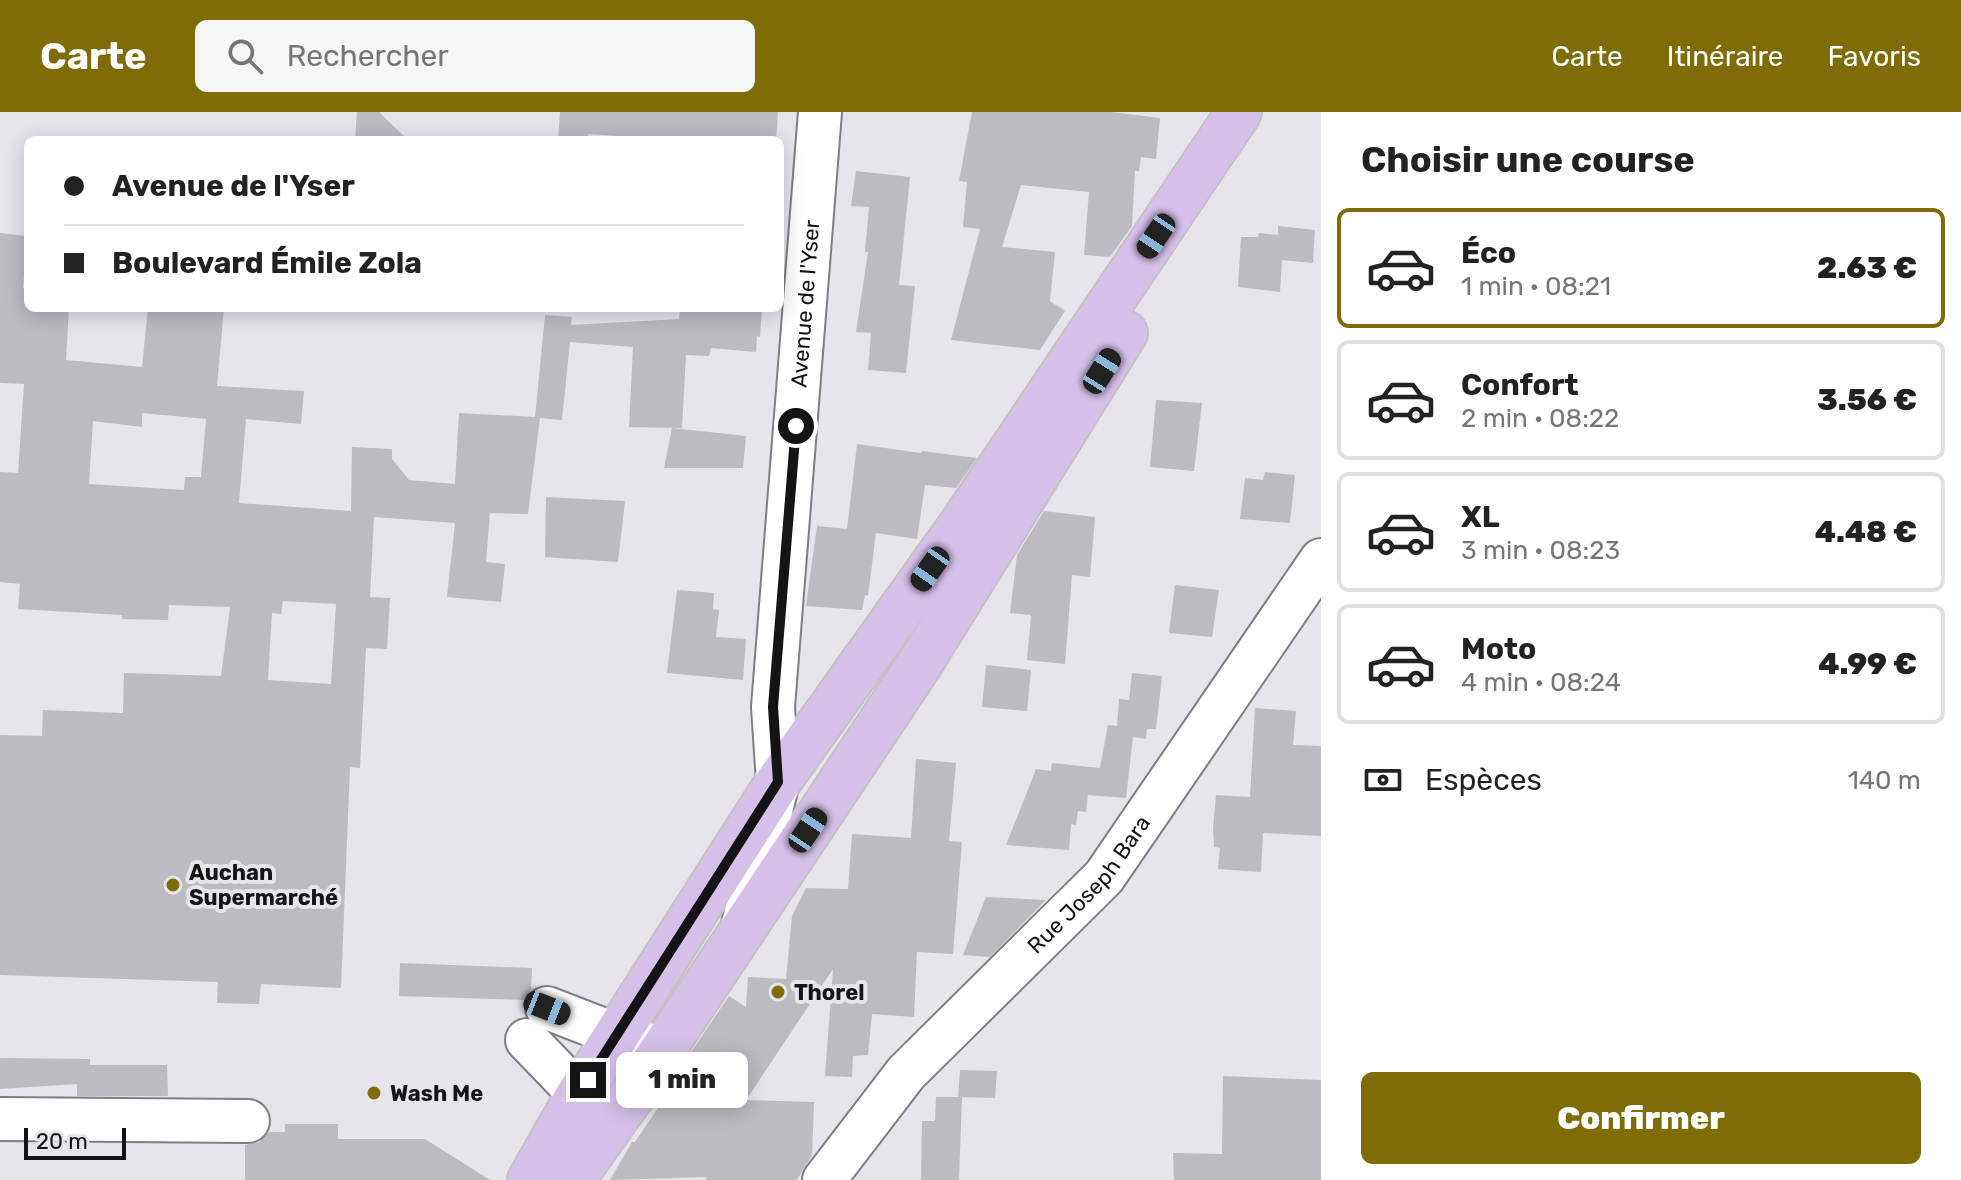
<!DOCTYPE html>
<html lang="fr">
<meta charset="utf-8">
<style>
:root{--surface:#fff;--page:#f6f6f6;--text:#222;--muted:#767676;--line:#e0e0e0;--accent:#7f6c07}
body{margin:0;font-family:Rubik,sans-serif;background:var(--page);color:var(--text);height:100vh;display:flex;flex-direction:column;font-size:30px;white-space:nowrap}
*{box-sizing:border-box;margin:0}
p{font-size:26px;color:var(--muted)}
.icon{flex:none;width:44px;height:44px;fill:none;stroke:currentColor;stroke-width:2;stroke-linecap:round;stroke-linejoin:round}
.map{position:relative;flex:1;overflow:hidden}
.side{display:flex;flex-direction:column;background:var(--surface);width:640px}
.side>*{flex:none}
.guide{position:absolute;left:24px;top:24px;width:760px;height:176px;border-radius:12px;box-shadow:0 4px 20px #0003;display:grid;align-content:center;height:176px;padding:0 40px;background:var(--surface)}
.scale{position:absolute;left:24px;bottom:20px;width:102px;box-sizing:border-box;padding-left:8px;border:4px solid #141315;border-top:0;font-size:22px;line-height:28px;white-space:nowrap;color:#141315;-webkit-text-stroke:6px #e7e4eb;paint-order:stroke}
.end{position:absolute;width:36px;height:36px;margin:-18px;border:10px solid #141315;background:#fff;box-shadow:0 0 0 4px #fff}
.from{border-radius:50%}
.bubble{position:absolute;height:56px;border-radius:12px;background:var(--surface);box-shadow:0 4px 20px #0003;font-size:26px;font-weight:800;line-height:56px;text-align:center}
.car{position:absolute;width:24px;height:48px;margin:-24px -12px;border-radius:10px;box-shadow:0 0 6px 2px #0007;background:linear-gradient(#222 24%,#8ab4d8 0 40%,#222 0 76%,#8ab4d8 0 86%,#222 0)}
.guide b{display:flex;align-items:center;gap:28px;height:76px;font-size:30px}
.guide b+b{border-top:2px solid var(--line)}
.guide i{width:20px;height:20px;background:var(--text)}
ul{padding:0;list-style:none}
li{display:flex;align-items:center;gap:24px;height:120px;margin:0 16px 12px;padding:0 24px;border:4px solid var(--line);border-radius:12px}
li div{flex:1}
li b{display:block;font-size:30px}
li em{font-style:normal;font-weight:800}
li.on{border-color:var(--accent)}
li>.icon{width:72px;height:72px;stroke-width:1.5}
h2{padding:0 40px;font-size:36px;line-height:96px}
.pay{display:flex;align-items:center;gap:20px;height:88px;padding:0 40px;font-size:30px}
.pay p{margin-inline-start:auto}
.primary-button{display:flex;gap:16px;margin-top:auto;padding:16px 40px}
.primary-button a{flex:1;height:92px;border-radius:12px;background:var(--accent);color:#fff;font-size:32px;font-weight:800;line-height:92px;text-align:center}
header{display:flex;align-items:center;gap:48px;box-sizing:border-box;height:112px;padding:0 40px;background:var(--accent);color:#fff}
header strong{font-size:38px}
nav{display:flex;gap:44px;margin-inline-start:auto;font-size:28px}
.search{width:560px;height:72px;background:var(--page);display:flex;align-items:center;gap:20px;box-sizing:border-box;padding:0 28px;border-radius:12px;color:var(--muted);font-size:30px}
main{display:flex;flex:1;min-height:0}
.map>svg:first-child{display:block}
.building{fill:#bdbac1;fill-rule:evenodd}
.lines{fill:none;stroke-linecap:round;stroke-linejoin:round}
.minor-casing{stroke:#807d83;stroke-width:46}
.major-casing{stroke:#c2c2c2;stroke-width:48}
.minor{stroke:#fff;stroke-width:42}
.major{stroke:#d5c0ea;stroke-width:44}
.route{stroke:#141315;stroke-width:10}
.poi-dot{fill:#7f6c07;stroke:#e7e4eb;stroke-width:3}
.labels{text-anchor:middle;dominant-baseline:central;stroke-width:8;stroke-linejoin:round;paint-order:stroke}
.street-label{font-size:22px;fill:#141315;stroke:#e7e4eb}
.poi-label{font-size:22px;font-weight:bold;fill:#141315;stroke:#e7e4eb;text-anchor:start}
</style>
<header>
<strong>Carte</strong>
<div class="search"><svg class="icon" aria-label="search" viewBox="0 0 24 24"><circle cx="10" cy="10" r="6"/><path d="M15 15l6 6"/></svg>Rechercher</div>
<nav><a>Carte</a><a>Itinéraire</a><a>Favoris</a></nav>
</header>
<main>
<div class="map">
<svg width="1321" height="1068" viewBox="0 0 1321 1068">
<rect width="100%" height="100%" fill="#e7e4eb"/>
<path class="building" d="M357 0H379L408 28H355Z
M560 0H778L776 28H678L588 22V28H558Z
M972 0H1111L1160 6 1156 47 1141 45 1139 59H1135L1132 114 1110 145 1084 143 1089 80 1021 73 1002 135 1055 140 1050 189 1065 199 1040 238 951 228 980 117 963 115 967 70 959 69Z
M856 59 910 65 899 173 915 174 906 261 868 258 871 221 856 220 868 140H865L869 95 851 94Z
M1278 114 1315 118 1313 151 1282 148 1280 180 1238 175 1241 125H1258L1259 121 1278 123Z
M0 121 27 124 23 176H28V196H69L66 248 142 255 148 196H224L217 274 304 279 301 312 246 307 239 391 351 399 352 335 392 337V347L409 368 455 372 459 301 535 305 545 203 572 205 571 213 679 207 680 196 718 199V196H762L760 225 757 224 756 240 711 236 709 244 686 243 682 316 629 315 633 235 570 230 562 308 540 306 528 402 490 401 486 450 505 452 501 490 447 485 455 411 374 405 370 485 390 486 387 537 366 536 360 656 350 655 341 876 261 872 259 892 217 891 218 870 0 863V623L42 624 43 598 123 601 124 561 221 564 230 495 169 493 168 508 122 507V503L18 497 20 472 0 470V360L18 361 24 272 0 271ZM142 301 206 307 201 365H185L184 378 89 372 93 309 142 315ZM283 489 336 492 331 572 268 568 272 501 281 502Z
M1156 288 1202 291 1194 359 1150 355Z
M672 316 746 324 743 356H664Z
M857 332 921 341 922 339 977 346 956 376 925 373 917 427 876 421 868 484 865 483 862 498 806 494 817 414 847 417Z
M1265 360 1295 363 1290 411 1240 407 1245 366 1263 368Z
M546 385 625 389 618 450 545 445Z
M1044 399 1095 405 1090 465 1072 463 1065 552 1027 548 1031 503 1010 501 1017 443Z
M1175 473 1219 478 1212 525 1169 521Z
M677 478 714 481 713 497 719 498 716 525 746 527 743 568 667 561Z
M986 553 1031 558 1027 599 982 595Z
M1132 561 1162 564 1156 617H1147L1146 627 1133 625 1126 686 1088 683 1086 700 1078 699 1076 713 1071 712 1069 738 1006 733 1036 657 1051 659 1052 651 1100 656 1108 613 1117 614 1119 587 1129 588Z
M1255 596 1296 599 1293 633 1321 634V724L1263 721 1261 760 1218 757 1220 736 1214 735 1213 717 1216 683 1250 685Z
M916 647 956 651 949 729 962 730 953 842 917 840 914 905 872 902 868 943 853 944 852 965 825 964 833 857 746 988 814 990 812 1043 797 1068H706V1065L610 1068 632 1030H635L686 954 683 952 729 884 746 895 748 865 786 867 792 804 806 776 848 777 852 722 911 726Z
M986 785 1046 788 990 845 963 843Z
M400 851 532 856 531 878 524 888 399 884Z
M0 946 90 947V953H167L168 984H77V972L0 977Z
M960 958 997 959 995 986 958 985Z
M1223 964 1321 968V1068H1174L1173 1041 1222 1042Z
M936 985H962L959 1068H921L922 1009H935Z
M285 1012H338V1027H425L490 1068H245V1033L259 1030 269 1020H285Z"/>
<g class="lines">
<g class="minor-casing">
<g id="minor">
<path id="s1" d="M743 812 778 670 773 595 820 0"/>
<path d="M547 896 617 923 663 937"/>
<path d="M527 928 579 982"/>
<path d="M0 1007 248 1009"/>
<path id="s2" d="M824 1068 906 961 1104 765 1321 448"/>
</g>
</g>
<g class="major-casing">
<path id="major" d="M530 1068 579 982 778 670 964 409 1239 0
M572 1068 636 978 919 553 1125 221"/>
</g>
<use href="#minor" class="minor"/>
<use href="#major" class="major"/>
</g>
<g class="lines">
<path class="route" d="M588 968 778 670 773 595 796 314"/>
</g>
<g class="poi-dot">
<circle cx="173" cy="773" r="8"/>
<circle cx="778" cy="880" r="8"/>
<circle cx="374" cy="981" r="8"/>
</g>
<g class="labels">
<g class="street-label">
<text stroke="none"><textPath href="#s1" startOffset="626">Avenue de l'Yser</textPath></text>
<text stroke="none"><textPath href="#s2" startOffset="398">Rue Joseph Bara</textPath></text>
</g>
<g class="poi-label">
<text x="189" y="760">Auchan<tspan x="189" dy="25">Supermarché</tspan></text>
<text x="794" y="880">Thorel</text>
<text x="390" y="981">Wash Me</text>
</g>
</g>
</svg>
<div class="scale">20 m</div>
<i class="end from" style="left:796px;top:314px"></i>
<i class="end" style="left:588px;top:968px"></i>
<div class="bubble" style="left:616px;top:940px;width:132px">1 min</div>
<i class="car" style="left:1156px;top:124px;rotate:214deg"></i>
<i class="car" style="left:1102px;top:259px;rotate:32deg"></i>
<i class="car" style="left:930px;top:457px;rotate:215deg"></i>
<i class="car" style="left:808px;top:718px;rotate:34deg"></i>
<i class="car" style="left:547px;top:896px;rotate:112deg"></i>
<div class="guide">
<b><i class="from"></i>Avenue de l'Yser</b>
<b><i></i>Boulevard Émile Zola</b>
</div>
</div>
<section class="side">
<h2>Choisir une course</h2>
<ul>
<li class="on"><svg class="icon" aria-label="car" viewBox="0 0 24 24"><path d="M5 17H2v-5l4-1 3-4h7l3 4 3 1v5h-3M9 17h6M6 11h13"/><circle cx="7" cy="17" r="2"/><circle cx="17" cy="17" r="2"/></svg><div><b>Éco</b><p>1 min · 08:21</p></div><em>2.63 €</em></li>
<li><svg class="icon" aria-label="car" viewBox="0 0 24 24"><path d="M5 17H2v-5l4-1 3-4h7l3 4 3 1v5h-3M9 17h6M6 11h13"/><circle cx="7" cy="17" r="2"/><circle cx="17" cy="17" r="2"/></svg><div><b>Confort</b><p>2 min · 08:22</p></div><em>3.56 €</em></li>
<li><svg class="icon" aria-label="car" viewBox="0 0 24 24"><path d="M5 17H2v-5l4-1 3-4h7l3 4 3 1v5h-3M9 17h6M6 11h13"/><circle cx="7" cy="17" r="2"/><circle cx="17" cy="17" r="2"/></svg><div><b>XL</b><p>3 min · 08:23</p></div><em>4.48 €</em></li>
<li><svg class="icon" aria-label="car" viewBox="0 0 24 24"><path d="M5 17H2v-5l4-1 3-4h7l3 4 3 1v5h-3M9 17h6M6 11h13"/><circle cx="7" cy="17" r="2"/><circle cx="17" cy="17" r="2"/></svg><div><b>Moto</b><p>4 min · 08:24</p></div><em>4.99 €</em></li>
</ul>
<div class="pay"><svg class="icon" aria-label="cash" viewBox="0 0 24 24"><path d="M3 7h18v10H3z"/><circle cx="12" cy="12" r="2"/></svg>Espèces<p>140 m</p></div>
<div class="primary-button"><a>Confirmer</a></div>
</section>
</main>
